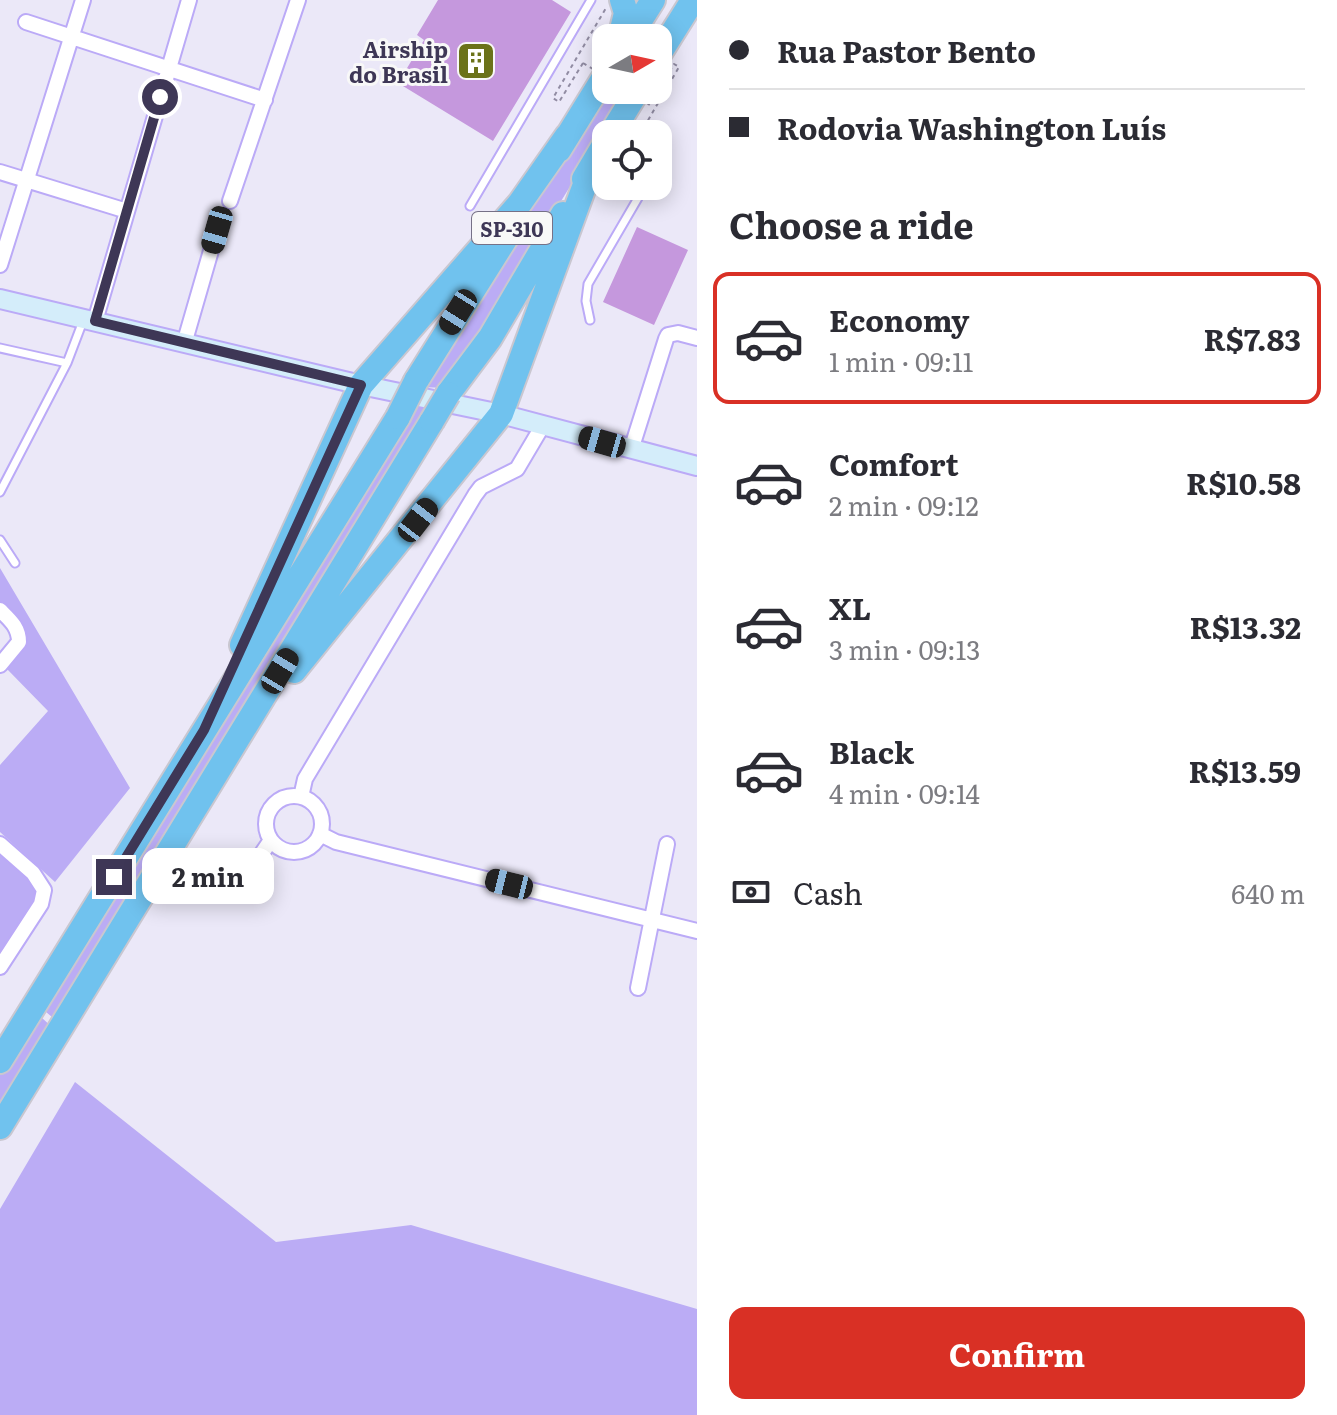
<!DOCTYPE html>
<meta charset="utf-8">
<style>
:root{--surface:#fff;--page:#f7f7f7;--text:#2b2b33;--muted:#7c7c81;--line:#e1e1e2;--accent:#d93025}
body{margin:0;font-family:Literata,serif;background:var(--page);color:var(--text);height:100vh;display:flex;flex-direction:column;font-size:30px;white-space:nowrap}
*{box-sizing:border-box;margin:0}
p{font-size:26px;color:var(--muted)}
.icon{flex:none;width:44px;height:44px;fill:none;stroke:currentColor;stroke-width:2;stroke-linecap:round;stroke-linejoin:round}
.map{position:relative;flex:1;overflow:hidden}
.drawer{display:flex;flex-direction:column;background:var(--surface);width:640px}
.drawer>*{flex:none}
.hud{display:grid;align-content:center;height:176px;padding:0 32px;background:var(--surface)}
.needle{width:52px;rotate:81deg}
.tools{position:absolute;left:592px;top:24px;display:grid;gap:16px}
.tools a{display:grid;place-items:center;width:80px;height:80px;border-radius:16px;background:var(--surface);box-shadow:0 4px 20px #0003;font-size:40px}
.end{position:absolute;width:36px;height:36px;margin:-18px;border:10px solid #3e3756;background:#fff;box-shadow:0 0 0 4px #fff}
.from{border-radius:50%}
.bubble{position:absolute;height:56px;border-radius:16px;background:var(--surface);box-shadow:0 4px 20px #0003;font-size:26px;font-weight:700;line-height:56px;text-align:center}
.car{position:absolute;width:24px;height:48px;margin:-24px -12px;border-radius:10px;box-shadow:0 0 6px 2px #0007;background:linear-gradient(#222 24%,#8ab4d8 0 40%,#222 0 76%,#8ab4d8 0 86%,#222 0)}
.hud b{display:flex;align-items:center;gap:28px;height:76px;font-size:30px}
.hud b+b{border-top:2px solid var(--line)}
.hud i{width:20px;height:20px;background:var(--text)}
ul{padding:0;list-style:none}
li{display:flex;align-items:center;gap:24px;height:132px;margin:0 16px 12px;padding:0 16px;border:4px solid transparent;border-radius:16px}
li div{flex:1}
li b{display:block;font-size:30px}
li em{font-style:normal;font-weight:700}
li.current{border-color:var(--accent)}
li>.icon{width:72px;height:72px;stroke-width:1.5}
h2{padding:0 32px;font-size:36px;line-height:96px}
.pay{display:flex;align-items:center;gap:20px;height:88px;padding:0 32px;font-size:30px}
.pay p{margin-inline-start:auto}
.button{display:flex;gap:16px;margin-top:auto;padding:16px 32px}
.button a{flex:1;height:92px;border-radius:16px;background:var(--accent);color:#fff;font-size:32px;font-weight:700;line-height:92px;text-align:center}
main{display:flex;flex:1;min-height:0}
.map>svg:first-child{display:block}
.green{fill:#bbacf5}
.building{fill:#c598dd}
.lines{fill:none;stroke-linecap:round;stroke-linejoin:round}
.lane-casing{stroke:#bbaaf7;stroke-width:11}
.street-casing{stroke:#bbaaf7;stroke-width:18}
.secondary-casing{stroke:#bbaaf7;stroke-width:22}
.highway-casing{stroke:#c9c7d0;stroke-width:28}
.path{stroke:#918ca3;stroke-width:2;stroke-dasharray:4 4;stroke-linecap:butt}
.lane{stroke:#fff;stroke-width:7}
.street{stroke:#fff;stroke-width:14}
.secondary{stroke:#d4edfa;stroke-width:18}
.highway{stroke:#70c2ee;stroke-width:24}
.highway-bridge-casing{stroke:#c9c7d0;stroke-width:28;stroke-linecap:butt}
.path-bridge{stroke:#918ca3;stroke-width:2;stroke-dasharray:4 4;stroke-linecap:butt}
.highway-bridge{stroke:#70c2ee;stroke-width:24}
.route{stroke:#3e3756;stroke-width:10}
.labels{text-anchor:middle;dominant-baseline:central;stroke-width:6;stroke-linejoin:round;paint-order:stroke}
.shield{fill:#f8f8f8;stroke:#767187;stroke-width:2}
.shield-label{font-size:20px;font-weight:bold;fill:#3e3756}
.poi-label{font-size:22px;font-weight:bold;fill:#3e3756;stroke:#f8f8f8;text-anchor:end}
</style>
<main>
<div class="map">
<svg width="697" height="1415" viewBox="0 0 697 1415">
<rect width="100%" height="100%" fill="#ebe8f8"/>
<path class="green" d="M606 87V90H630L445 388 422 387Z
M412 402 429 406 58 1022 46 1012 42 1018 52 1027 0 1113V1071Z
M0 568 130 788 55 882 0 832V765L48 711 7 669 24 645 17 619 0 603Z
M0 850 32 876 39 893 0 962Z
M75 1082 276 1242 411 1225 697 1309V1415H0V1209Z"/>
<path class="building" d="M438 0H552L571 12 493 141 398 83 424 40 417 35Z
M637 227 688 250 654 325 603 302Z"/>
<g class="lines">
<g class="lane-casing">
<path id="lane" d="M594 173 601 182H606
M470 206 591 0
M590 320 586 301 588 284 638 198V186
M0 348 67 363
M0 492 67 363 83 321
M0 540 15 563"/>
</g>
<g class="street-casing">
<path id="street" d="M26 22 265 100
M0 172 127 211
M230 201 298 0
M0 265 83 0
M95 321 189 0
M184 344 217 230
M631 450 666 339 668 335 678 333 697 338
M0 610C10 620 19 627 19 642L0 665
M266 824a28 28 0 1 1 56 0a28 28 0 1 1-56 0Z
M301 797 305 779 475 495 481 487 517 469 543 425
M320 834 336 842 697 931
M0 844 33 873 44 890 41 904 0 967
M237 890 271 840
M638 988 667 844"/>
</g>
<g class="secondary-casing">
<path id="secondary" d="M0 299 361 385 501 414 697 466"/>
</g>
<g class="highway-casing">
<path id="highway" d="M620 38 626 13 622 0
M629 38 653 0
M658 56 693 0
M611 134 638 90
M559 150 606 74
M584 179 606 142
M416 381 509 233
M448 394 490 338 563 214
M242 645 361 385 520 203 567 136
M294 671 501 414 591 168
M0 1061 398 417
M0 1127 432 421"/>
</g>
<path class="path" d="M583 63 559 102 553 98 606 8
M640 134 679 67 674 64 654 97"/>
<use href="#lane" class="lane"/>
<use href="#street" class="street"/>
<use href="#secondary" class="secondary"/>
<use href="#highway" class="highway"/>
<g class="highway-bridge-casing">
<path id="highway-bridge" d="M398 417 416 381
M432 421 448 394"/>
</g>
<path class="path-bridge" d="M583 63 606 77
M626 90 650 105"/>
<use href="#highway-bridge" class="highway-bridge"/>
</g>
<g class="lines">
<path class="route" d="M114 877 204 730 361 385 95 321 160 97"/>
</g>
<defs>
<g id="building-square" transform="scale(2)"><rect x="-9" y="-9" width="18" height="18" rx="4" fill="#6b7219" stroke="#f8f8f8"/><path d="M-4-6H4V6H1V3H-1V6H-4ZM-2.5-4.3h1.7v1.8h-1.7ZM.8-4.3h1.7v1.8H.8ZM-2.5-1h1.7V.8h-1.7ZM.8-1h1.7V.8H.8Z" fill="#fff"/></g>
</defs>
<g fill-rule="evenodd">
<use href="#building-square" x="476" y="61"/>
</g>
<g class="labels">
<rect class="shield" x="472" y="212" width="80" height="32" rx="6"/>
<g class="shield-label">
<text x="512" y="228">SP-310</text>
</g>
<g class="poi-label">
<text x="448" y="48">Airship<tspan x="448" dy="25">do Brasil</tspan></text>
</g>
</g>
</svg>
<div class="tools">
<a><svg class="needle" viewBox="-14 -14 28 28"><path d="M0-13l5 13h-10z" fill="#e53935"/><path d="M0 13l5-13h-10z" fill="#7c7c81"/></svg></a>
<a><svg class="icon" aria-label="locate" viewBox="0 0 24 24"><circle cx="12" cy="12" r="6"/><path d="M12 2v4M12 18v4M2 12h4M18 12h4"/></svg></a>
</div>
<i class="end from" style="left:160px;top:97px"></i>
<i class="end" style="left:114px;top:877px"></i>
<div class="bubble" style="left:142px;top:848px;width:132px">2 min</div>
<i class="car" style="left:217px;top:230px;rotate:196deg"></i>
<i class="car" style="left:458px;top:312px;rotate:212deg"></i>
<i class="car" style="left:602px;top:442px;rotate:286deg"></i>
<i class="car" style="left:418px;top:520px;rotate:38deg"></i>
<i class="car" style="left:280px;top:671px;rotate:31deg"></i>
<i class="car" style="left:509px;top:884px;rotate:284deg"></i>
</div>
<section class="drawer">
<div class="hud">
<b><i class="from"></i>Rua Pastor Bento</b>
<b><i></i>Rodovia Washington Luís</b>
</div>
<h2>Choose a ride</h2>
<ul>
<li class="current"><svg class="icon" aria-label="car" viewBox="0 0 24 24"><path d="M5 17H2v-5l4-1 3-4h7l3 4 3 1v5h-3M9 17h6M6 11h13"/><circle cx="7" cy="17" r="2"/><circle cx="17" cy="17" r="2"/></svg><div><b>Economy</b><p>1 min · 09:11</p></div><em>R$7.83</em></li>
<li><svg class="icon" aria-label="car" viewBox="0 0 24 24"><path d="M5 17H2v-5l4-1 3-4h7l3 4 3 1v5h-3M9 17h6M6 11h13"/><circle cx="7" cy="17" r="2"/><circle cx="17" cy="17" r="2"/></svg><div><b>Comfort</b><p>2 min · 09:12</p></div><em>R$10.58</em></li>
<li><svg class="icon" aria-label="car" viewBox="0 0 24 24"><path d="M5 17H2v-5l4-1 3-4h7l3 4 3 1v5h-3M9 17h6M6 11h13"/><circle cx="7" cy="17" r="2"/><circle cx="17" cy="17" r="2"/></svg><div><b>XL</b><p>3 min · 09:13</p></div><em>R$13.32</em></li>
<li><svg class="icon" aria-label="car" viewBox="0 0 24 24"><path d="M5 17H2v-5l4-1 3-4h7l3 4 3 1v5h-3M9 17h6M6 11h13"/><circle cx="7" cy="17" r="2"/><circle cx="17" cy="17" r="2"/></svg><div><b>Black</b><p>4 min · 09:14</p></div><em>R$13.59</em></li>
</ul>
<div class="pay"><svg class="icon" aria-label="cash" viewBox="0 0 24 24"><path d="M3 7h18v10H3z"/><circle cx="12" cy="12" r="2"/></svg>Cash<p>640 m</p></div>
<div class="button"><a>Confirm</a></div>
</section>
</main>
